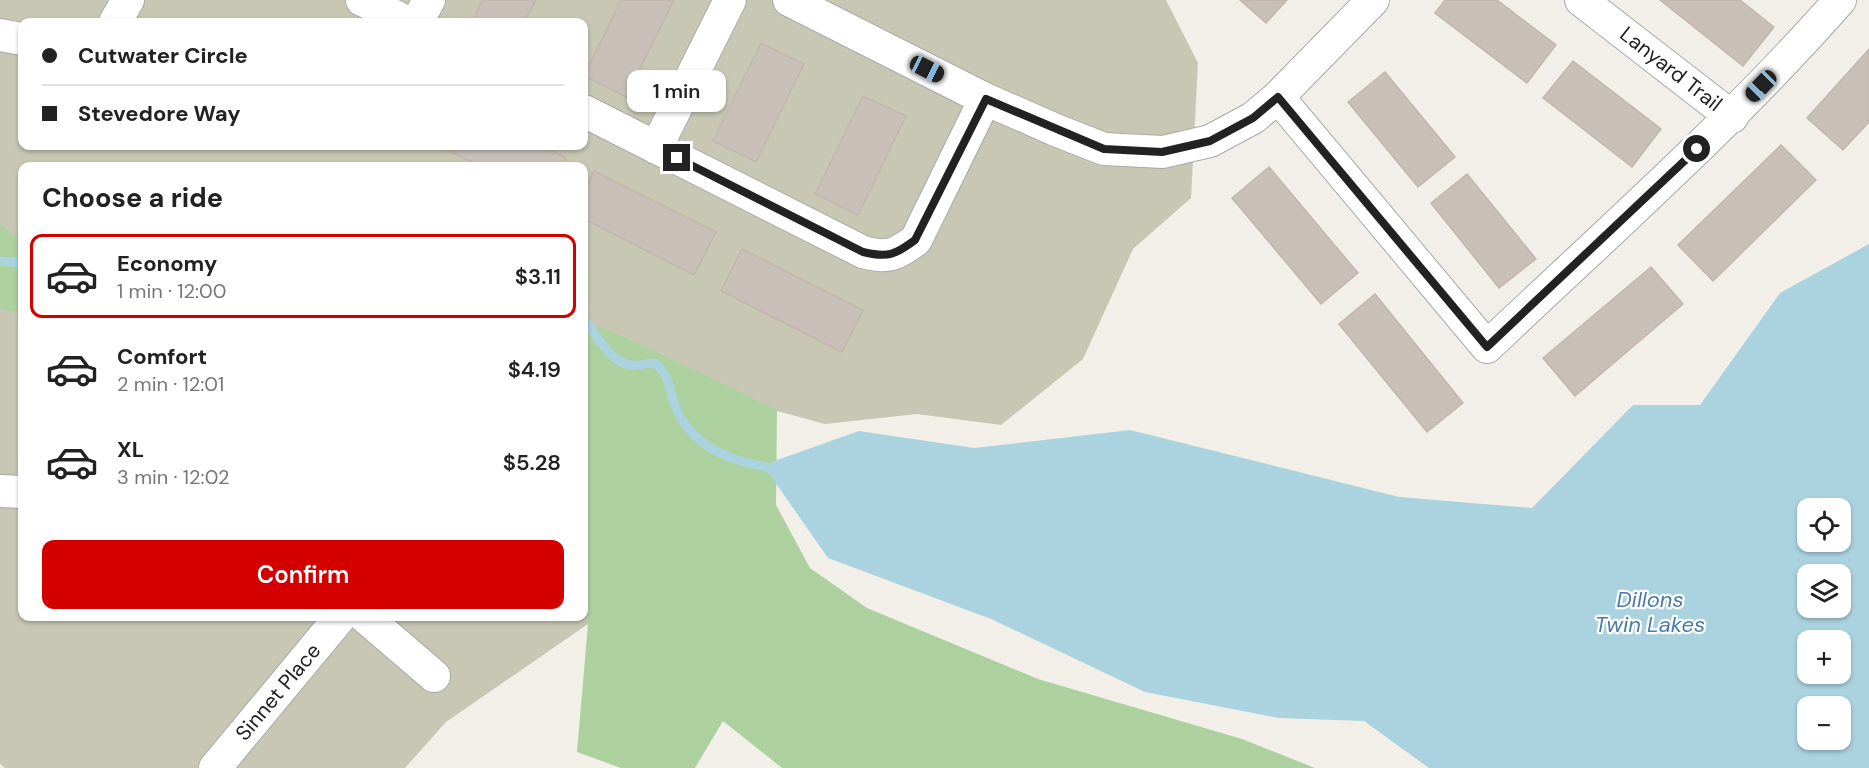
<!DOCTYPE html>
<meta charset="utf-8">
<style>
:root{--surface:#fff;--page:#f2f2f2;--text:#222;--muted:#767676;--line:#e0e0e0;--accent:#d40000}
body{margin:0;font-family:"DM Sans",sans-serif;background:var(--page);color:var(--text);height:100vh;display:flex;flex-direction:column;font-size:22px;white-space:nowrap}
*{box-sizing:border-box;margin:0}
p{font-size:20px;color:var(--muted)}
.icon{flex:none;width:33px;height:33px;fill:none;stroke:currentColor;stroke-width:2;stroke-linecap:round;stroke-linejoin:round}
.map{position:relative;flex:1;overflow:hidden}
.side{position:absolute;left:18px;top:162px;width:570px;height:459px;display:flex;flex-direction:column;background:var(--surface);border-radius:12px;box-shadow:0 2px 4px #0004}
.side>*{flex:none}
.top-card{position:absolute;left:18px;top:18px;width:570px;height:132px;border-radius:12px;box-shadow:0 2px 4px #0004;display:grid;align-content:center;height:132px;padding:0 24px;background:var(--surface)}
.buttons{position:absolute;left:1797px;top:498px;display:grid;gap:12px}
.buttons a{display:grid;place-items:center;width:54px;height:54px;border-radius:12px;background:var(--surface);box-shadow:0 2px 4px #0004;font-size:30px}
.end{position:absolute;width:27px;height:27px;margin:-14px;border:8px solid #222;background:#fff;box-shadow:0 0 0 3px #fff}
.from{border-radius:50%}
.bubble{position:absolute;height:42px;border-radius:12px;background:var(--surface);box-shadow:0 2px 4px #0004;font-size:20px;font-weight:600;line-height:42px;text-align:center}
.car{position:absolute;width:18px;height:36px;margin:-18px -9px;border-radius:8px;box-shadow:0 0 4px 2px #0007;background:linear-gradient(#222 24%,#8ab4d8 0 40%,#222 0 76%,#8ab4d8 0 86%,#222 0)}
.top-card b{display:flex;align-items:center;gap:21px;height:57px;font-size:22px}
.top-card b+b{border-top:2px solid var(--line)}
.top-card i{width:15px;height:15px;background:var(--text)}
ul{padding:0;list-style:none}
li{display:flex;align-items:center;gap:18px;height:84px;margin:0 12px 9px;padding:0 12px;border:3px solid transparent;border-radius:12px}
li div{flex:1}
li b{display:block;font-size:22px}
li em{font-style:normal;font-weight:600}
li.on{border-color:var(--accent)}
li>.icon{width:54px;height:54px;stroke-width:1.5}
h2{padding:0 24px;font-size:27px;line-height:72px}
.action{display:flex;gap:12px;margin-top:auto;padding:12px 24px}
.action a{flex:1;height:69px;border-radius:12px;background:var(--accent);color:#fff;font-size:24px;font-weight:600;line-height:69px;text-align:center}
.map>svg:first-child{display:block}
.construction{fill:#c7c7b4;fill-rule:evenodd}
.forest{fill:#add19e}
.water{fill:#aad3df;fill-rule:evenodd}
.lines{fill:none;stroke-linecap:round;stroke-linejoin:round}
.stream{stroke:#aad3df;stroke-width:9}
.building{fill:#c7bfb8;stroke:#c4b6ab;stroke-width:1.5}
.minor-casing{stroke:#a9a9a9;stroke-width:34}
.minor{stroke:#fff;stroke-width:32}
.route{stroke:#222;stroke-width:8}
.labels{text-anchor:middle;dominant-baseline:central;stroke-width:4.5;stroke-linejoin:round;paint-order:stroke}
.street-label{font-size:21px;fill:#222;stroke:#fff}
.water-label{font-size:22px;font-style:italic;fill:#4a7aab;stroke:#fff}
</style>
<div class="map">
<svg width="1869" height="768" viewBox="0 0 1869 768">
<rect width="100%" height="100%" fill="#f2efe9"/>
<path class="construction" d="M0 0H1166L1198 63 1191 198 1133 249 1083 359 1001 425 917 414 825 424 777 411 588 624 446 722 405 768H5L0 764ZM22 22H584V146H22ZM22 166H584V616H22Z"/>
<path class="forest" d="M0 223 14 236 22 233V313L0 309Z
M584 321 636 342 777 410 776 505 810 568 867 608 1038 679 1242 739 1315 768H782L723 721 695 768H621L577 752 588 624 586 559 584 556Z"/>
<path class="water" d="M1869 244V768H1429L1364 721 1279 718 1145 692 991 619 828 558 763 465 859 431 974 448 1130 430 1399 497 1532 508 1633 405H1700L1780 293ZM1808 508H1840V542H1808ZM1808 574H1840V608H1808ZM1808 640H1840V674H1808ZM1808 706H1840V740H1808Z"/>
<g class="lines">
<path class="stream" d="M0 261 22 263
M584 319C596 334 610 363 631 365 639 366 647 363 655 363 672 379 668 389 676 408 687 435 711 452 738 460 750 464 762 465 774 470"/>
</g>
<path class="building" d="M483 0H536L524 22H477L473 20Z
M621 0H674L626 97 584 76Z
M1240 0H1287L1266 23Z
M1445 0H1497L1556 45 1527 83 1435 13Z
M1660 0H1740L1774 27 1743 66Z
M761 43 804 64 756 162 713 141Z
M1869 49V122L1843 150 1807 118Z
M1573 61 1661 129 1632 167 1543 98Z
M1385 72 1455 157 1418 187 1348 102Z
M863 96 906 116 858 215 815 194Z
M1781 145 1816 180 1713 281 1678 245Z
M438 146H543L566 158 562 166H480Z
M1269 167 1358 273 1321 304 1232 198Z
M594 171 716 232 694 275 584 219V193Z
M1467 174 1536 259 1499 288 1431 203Z
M742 249 863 310 842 352 721 291Z
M1651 267 1683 304 1575 396 1543 358Z
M1375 294 1463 403 1427 432 1339 324Z"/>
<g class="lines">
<g class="minor-casing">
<path id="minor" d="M362 0 407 22
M789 0 985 99 1058 131 1104 149 1163 152 1210 141 1253 118 1278 97 1373 0
M1581 0 1732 117
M115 22 128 0
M417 22 429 0
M0 35 22 39
M1278 97 1487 347C1607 233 1731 124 1840 0
M584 111 863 252C888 259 895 255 916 240L985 99
M656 148 730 0
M0 491 22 492
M364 616 434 676
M215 768 341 616"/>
</g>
<use href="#minor" class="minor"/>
</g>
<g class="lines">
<path class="route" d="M677 158 863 252C888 258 895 255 915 240L986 99 1104 149 1162 152 1210 141 1253 118 1278 97 1487 347 1697 149"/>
</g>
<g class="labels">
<g class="street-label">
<text transform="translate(1671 69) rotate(38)">Lanyard Trail</text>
<text transform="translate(278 692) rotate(-50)">Sinnet Place</text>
</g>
<g class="water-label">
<text x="1650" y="599">Dillons<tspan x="1650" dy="25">Twin Lakes</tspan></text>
</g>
</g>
</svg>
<div class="buttons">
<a><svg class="icon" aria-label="locate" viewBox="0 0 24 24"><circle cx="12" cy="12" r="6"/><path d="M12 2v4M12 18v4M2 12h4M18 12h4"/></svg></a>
<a><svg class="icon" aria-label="layers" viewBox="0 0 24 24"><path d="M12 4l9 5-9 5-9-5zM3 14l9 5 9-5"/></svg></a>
<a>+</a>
<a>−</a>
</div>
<i class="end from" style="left:1697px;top:149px"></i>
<i class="end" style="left:677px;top:158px"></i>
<div class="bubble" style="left:627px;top:70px;width:99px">1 min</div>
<i class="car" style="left:927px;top:69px;rotate:117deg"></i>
<i class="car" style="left:1761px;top:86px;rotate:224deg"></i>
<div class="top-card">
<b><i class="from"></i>Cutwater Circle</b>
<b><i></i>Stevedore Way</b>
</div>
<section class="side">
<h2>Choose a ride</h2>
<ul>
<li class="on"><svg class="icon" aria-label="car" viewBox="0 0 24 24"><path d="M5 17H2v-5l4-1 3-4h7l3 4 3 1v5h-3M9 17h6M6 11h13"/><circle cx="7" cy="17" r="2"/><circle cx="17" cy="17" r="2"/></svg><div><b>Economy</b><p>1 min · 12:00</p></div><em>$3.11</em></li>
<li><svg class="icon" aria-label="car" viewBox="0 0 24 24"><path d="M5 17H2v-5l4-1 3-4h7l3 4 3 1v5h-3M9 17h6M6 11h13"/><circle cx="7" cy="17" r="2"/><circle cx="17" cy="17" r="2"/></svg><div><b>Comfort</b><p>2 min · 12:01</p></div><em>$4.19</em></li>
<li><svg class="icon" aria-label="car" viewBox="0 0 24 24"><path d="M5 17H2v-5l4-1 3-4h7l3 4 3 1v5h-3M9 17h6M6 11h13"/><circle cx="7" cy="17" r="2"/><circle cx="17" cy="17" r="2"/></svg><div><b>XL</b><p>3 min · 12:02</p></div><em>$5.28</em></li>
</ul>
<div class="action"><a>Confirm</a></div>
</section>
</div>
